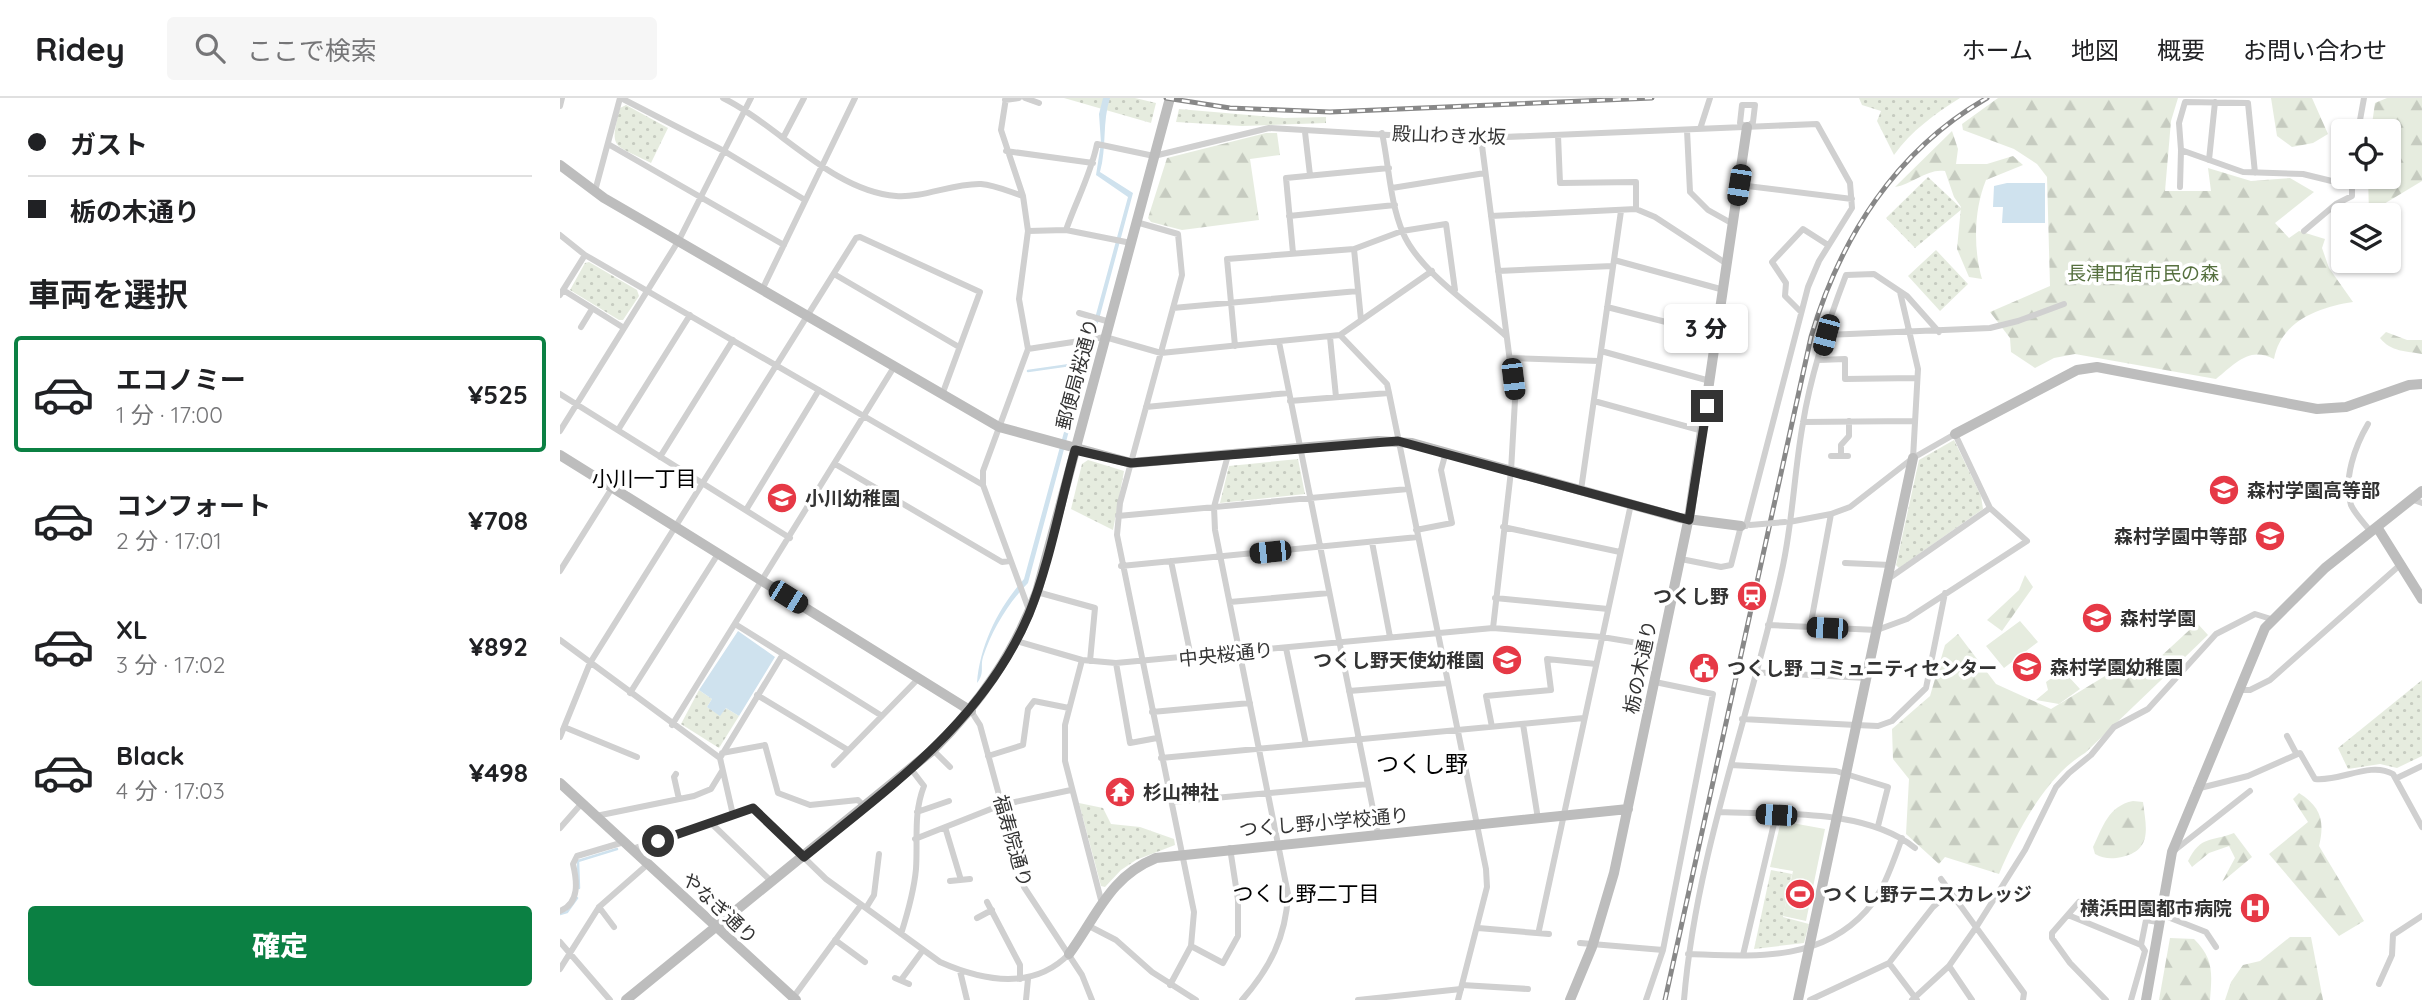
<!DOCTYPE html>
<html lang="ja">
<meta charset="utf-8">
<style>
:root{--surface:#fff;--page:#f6f6f6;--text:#202124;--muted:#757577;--line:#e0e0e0;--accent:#0b8043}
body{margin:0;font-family:Quicksand,"Noto Sans JP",sans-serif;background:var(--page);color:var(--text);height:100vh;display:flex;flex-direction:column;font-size:26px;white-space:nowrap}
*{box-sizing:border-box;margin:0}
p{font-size:23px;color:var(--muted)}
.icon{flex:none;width:38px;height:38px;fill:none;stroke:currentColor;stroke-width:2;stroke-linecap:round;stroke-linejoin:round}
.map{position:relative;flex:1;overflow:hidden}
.details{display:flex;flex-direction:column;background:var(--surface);width:560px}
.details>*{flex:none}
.hud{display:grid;align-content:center;height:154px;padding:0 28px;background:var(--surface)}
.tools{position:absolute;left:1771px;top:21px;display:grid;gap:14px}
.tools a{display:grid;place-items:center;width:70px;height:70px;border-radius:7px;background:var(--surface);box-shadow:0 2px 5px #0004;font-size:35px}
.end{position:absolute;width:32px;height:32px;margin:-16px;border:9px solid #333;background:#fff;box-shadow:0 0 0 4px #fff}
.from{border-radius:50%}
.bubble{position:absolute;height:49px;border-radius:7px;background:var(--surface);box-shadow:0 2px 5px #0004;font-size:23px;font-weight:800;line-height:49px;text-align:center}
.car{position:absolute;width:21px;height:42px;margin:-21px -10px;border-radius:9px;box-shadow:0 0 5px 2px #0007;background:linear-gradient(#222 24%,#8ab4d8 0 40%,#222 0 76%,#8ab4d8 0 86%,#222 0)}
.hud b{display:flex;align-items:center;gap:24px;height:66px;font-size:26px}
.hud b+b{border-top:2px solid var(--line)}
.hud i{width:18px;height:18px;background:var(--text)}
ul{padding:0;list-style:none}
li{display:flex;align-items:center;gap:21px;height:116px;margin:0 14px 10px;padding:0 14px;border:4px solid transparent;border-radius:7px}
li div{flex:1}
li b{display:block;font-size:26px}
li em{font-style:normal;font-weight:800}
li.on{border-color:var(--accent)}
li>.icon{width:63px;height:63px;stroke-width:1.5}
h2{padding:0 28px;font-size:32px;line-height:84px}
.primary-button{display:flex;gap:14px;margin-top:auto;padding:14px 28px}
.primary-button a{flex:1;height:80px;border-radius:7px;background:var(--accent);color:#fff;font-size:28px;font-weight:800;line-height:80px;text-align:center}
header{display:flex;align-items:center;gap:42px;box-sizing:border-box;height:98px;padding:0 35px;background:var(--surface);border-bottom:2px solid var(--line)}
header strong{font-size:33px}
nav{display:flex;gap:38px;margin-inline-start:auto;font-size:24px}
.search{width:490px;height:63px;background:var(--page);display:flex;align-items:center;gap:18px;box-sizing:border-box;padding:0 24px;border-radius:7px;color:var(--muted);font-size:26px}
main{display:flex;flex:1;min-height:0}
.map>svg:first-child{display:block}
.green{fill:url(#green-dots)}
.forest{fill:url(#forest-firs)}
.pitch{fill:#e6ecdf}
.water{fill:#cfe2ee}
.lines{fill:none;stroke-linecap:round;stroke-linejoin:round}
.stream{stroke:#cfe2ee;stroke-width:2.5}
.street{stroke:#d0d0d0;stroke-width:6}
.secondary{stroke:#bdbdbd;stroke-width:10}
.rail-casing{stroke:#888;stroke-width:5}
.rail{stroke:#fff;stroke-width:2.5;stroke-dasharray:8;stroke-linecap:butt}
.street-bridge{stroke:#d0d0d0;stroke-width:6}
.route{stroke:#333;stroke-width:9}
.labels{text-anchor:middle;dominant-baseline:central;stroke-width:7;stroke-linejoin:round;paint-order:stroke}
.street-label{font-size:19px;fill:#333;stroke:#fff}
.park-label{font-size:19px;fill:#56703f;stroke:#fff}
.poi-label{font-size:19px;font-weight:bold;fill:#333;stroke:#fff;text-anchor:start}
.neighbourhood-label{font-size:21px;fill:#000;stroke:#fff}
.quarter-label{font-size:23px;fill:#000;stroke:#fff}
</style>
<header>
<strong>Ridey</strong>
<div class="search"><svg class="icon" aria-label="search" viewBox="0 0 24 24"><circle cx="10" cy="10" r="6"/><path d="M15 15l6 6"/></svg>ここで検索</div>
<nav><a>ホーム</a><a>地図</a><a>概要</a><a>お問い合わせ</a></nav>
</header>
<main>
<section class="details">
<div class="hud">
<b><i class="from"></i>ガスト</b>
<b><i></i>栃の木通り</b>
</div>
<h2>車両を選択</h2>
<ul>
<li class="on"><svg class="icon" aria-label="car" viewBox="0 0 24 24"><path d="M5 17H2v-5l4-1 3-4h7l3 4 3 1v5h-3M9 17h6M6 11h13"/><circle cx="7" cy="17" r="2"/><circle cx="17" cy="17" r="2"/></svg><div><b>エコノミー</b><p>1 分 · 17:00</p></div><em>¥525</em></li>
<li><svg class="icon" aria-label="car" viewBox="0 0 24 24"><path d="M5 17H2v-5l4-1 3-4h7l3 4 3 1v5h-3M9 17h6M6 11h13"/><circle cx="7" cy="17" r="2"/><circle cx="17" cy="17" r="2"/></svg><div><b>コンフォート</b><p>2 分 · 17:01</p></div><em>¥708</em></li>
<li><svg class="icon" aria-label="car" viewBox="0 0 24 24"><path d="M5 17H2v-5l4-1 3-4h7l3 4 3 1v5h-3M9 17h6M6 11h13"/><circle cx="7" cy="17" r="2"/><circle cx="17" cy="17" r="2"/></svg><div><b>XL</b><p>3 分 · 17:02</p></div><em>¥892</em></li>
<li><svg class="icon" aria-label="car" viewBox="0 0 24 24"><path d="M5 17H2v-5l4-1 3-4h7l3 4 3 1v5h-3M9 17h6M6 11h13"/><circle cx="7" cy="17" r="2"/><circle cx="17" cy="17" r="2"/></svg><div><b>Black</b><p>4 分 · 17:03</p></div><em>¥498</em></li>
</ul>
<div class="primary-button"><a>確定</a></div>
</section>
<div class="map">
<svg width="1862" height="902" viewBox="0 0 1862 902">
<defs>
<pattern id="green-dots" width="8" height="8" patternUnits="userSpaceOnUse" patternTransform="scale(1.75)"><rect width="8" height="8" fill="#e6ecdf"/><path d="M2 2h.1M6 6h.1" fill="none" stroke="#c6cbc0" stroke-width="1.8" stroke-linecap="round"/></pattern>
<pattern id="forest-firs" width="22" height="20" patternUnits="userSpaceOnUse" patternTransform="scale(1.75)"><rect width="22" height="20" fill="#e6ecdf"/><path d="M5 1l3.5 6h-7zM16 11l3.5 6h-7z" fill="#c6cbc0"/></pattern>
</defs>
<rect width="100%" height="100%" fill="#fff"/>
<path class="green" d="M504 0H575L596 5 591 25Z
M1299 0H1400C1376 15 1351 33 1334 57L1317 23 1321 13 1302 7Z
M66 7 108 30 91 65C53 45 49 53 60 10Z
M619 11 724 20 766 19V25L682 28 616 24Z
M1368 79 1402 111 1355 150 1326 120Z
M1376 152 1408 186 1380 213 1348 178Z
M29 164 77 192 79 198 63 222H59L10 192 25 165Z
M1394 342 1421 398 1423 411 1339 470 1336 467 1359 362Z
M738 361 745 396 660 405 669 368Z
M528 362 564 373 553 432 511 411 522 366Z
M1862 582V658L1837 670 1820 666 1788 671 1778 650Z
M139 592 152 601 147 609 160 617 166 610 179 618 159 650 121 626Z
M519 705 543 710 551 726 580 729 614 741 615 747 576 762 561 772 545 789 541 788Z
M1211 772 1232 776 1223 819 1249 826 1244 845 1194 851Z"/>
<path class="forest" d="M1438 0H1618L1611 23 1605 93H1651L1648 70 1691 83 1730 80 1754 94 1715 125 1729 140 1739 133 1765 141 1762 150 1769 170 1793 204C1759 209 1721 223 1714 261 1689 248 1675 266 1656 281L1515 256 1494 260 1475 270 1451 254 1450 240 1430 214 1490 188 1487 79 1477 66 1454 51 1403 32 1402 26Z
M1711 0H1752L1768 36 1753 45 1732 49 1717 38Z
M1827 0H1862V83L1809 115 1808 79H1829V64H1834L1836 56 1829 50V33H1811L1815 5Z
M1392 33 1398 51 1396 66H1427L1453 58 1463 67 1426 82C1414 111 1413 150 1422 181L1409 179 1397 151 1401 109 1394 99 1385 73C1368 70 1352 86 1335 89Z
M706 35H717L720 57 690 61 699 122 622 132 591 124 588 120 607 60Z
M1826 234 1847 242H1862V256C1846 253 1831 254 1820 240Z
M1465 477 1473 489 1442 533 1427 522 1459 492Z
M1637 525 1648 537 1525 655C1485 679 1457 734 1439 776L1385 759 1379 766 1346 736 1349 681 1333 661 1332 631 1370 598 1385 547 1398 536 1436 586 1491 611 1550 575 1585 573Z
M1739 695C1761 709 1765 723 1759 748L1804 823 1779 838 1709 756 1748 724 1733 701Z
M1573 703 1583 704C1586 729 1593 752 1562 759 1552 761 1544 761 1535 756L1533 749C1543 729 1548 708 1573 703Z
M1674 735 1692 759 1662 784 1675 760 1669 748 1649 755 1632 769 1628 763C1641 737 1651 744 1674 735Z
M1730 839H1751L1763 902H1665L1671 884 1683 867 1700 863Z
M1610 840 1634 841C1654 861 1652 875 1650 902H1599Z"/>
<path class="pitch" d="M1460 523 1478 544 1444 570 1426 548Z
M1498 567 1520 591 1499 606 1476 602 1488 592 1486 584 1493 579 1489 575Z
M1221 723 1265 731 1246 823 1223 818 1233 773 1210 769Z"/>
<path class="water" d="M543 0H550C542 24 547 49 540 74L573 95 468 485C448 505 432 532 423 559 420 569 425 575 417 585 420 546 439 509 464 481L568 99 536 77 541 45 539 16Z
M1447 85H1485V125H1442L1443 109H1433L1434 88Z
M178 533 215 559 179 618 166 610 160 618 147 609 152 601 139 592Z"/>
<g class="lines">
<path class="stream" d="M468 273 524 265
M19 790 18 763 57 751
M0 816 7 814 17 800"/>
<path class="street" d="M61 0 164 53 245 102
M163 0C218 27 272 93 336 98 364 100 393 85 421 86 435 87 450 94 463 98
M446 0 441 32 463 98 468 133 459 201 468 251 423 373V387L469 512
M465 0 479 5
M445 2 459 0
M1182 7H1195L1193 24 1187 29 1180 25Z
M0 8 2 0
M1140 31 1150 0
M1127 32 1130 94 1148 112 1173 126
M1798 33 1804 0
M745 34 750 77
M822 35C829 68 830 105 843 135 859 173 915 210 946 238
M998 37 1000 85 1076 84V111
M223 40 244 0
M921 40 955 302 951 373 933 530
M48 46 224 147
M446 53 533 65
M1649 62 1655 4
M1695 75 1688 5 1625 4 1619 25 1621 52 1683 74 1743 76 1792 88
M1179 87 1292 101
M1620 89 1621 52
M832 90 925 75
M35 93 60 0
M729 118 835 107
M931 118 1076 111 1095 119 1167 166
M576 124 618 136 622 177 560 405 557 437 634 814 631 848 610 887
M506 132C516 103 531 76 537 46L594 58 709 30 897 41 1257 26 1290 85 1292 110 1259 163 1248 189 1186 428
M468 133 506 132 571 145
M1744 133 1776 106 1792 98V88L1796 86 1797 79
M0 137 25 157 423 387
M794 151 801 222
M733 155 726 80 829 70
M1054 162 1164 192
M938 173 1053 168
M274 176 399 249
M3 192 64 230
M202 192 295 0
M1340 194 1358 271 1353 360
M0 197 25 157
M1047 209 1157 237
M613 210 798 193
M1241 214 1225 198 1226 185 1212 164 1243 131 1268 147
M519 215 550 224
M21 229 32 211
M780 237 827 286 829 295 926 771 927 789 898 902
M1266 237 1430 230 1458 223 1504 206
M770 239 776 299
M719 244 818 736
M675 248 667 161 794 151 842 133 886 126 895 192
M468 251 545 239 601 255 780 237 872 173
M1041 253 1150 283
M950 260 1039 263
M1259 262 1285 261V281L1356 280
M0 296 230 440
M730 303 829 295
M1034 303 1143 333
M586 309 729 295
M1243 324 1355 323
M1808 326C1795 348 1783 381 1791 407 1795 416 1805 426 1811 434
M58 332 130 217
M0 333 119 142 191 0
M668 357 654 409 655 432 728 796C726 839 710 870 682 902
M1271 358H1288
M1281 358V347L1289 338V323
M100 359 173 242
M275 366 442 464 450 463
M1021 392 1061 113
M1851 401 1862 405
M186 412 259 292
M558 418 848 391
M943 429 1060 454
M856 432 892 425 881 372 886 354
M812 444 830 539
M1121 461 1161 469 1171 467 1181 428H1184
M611 463 631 559
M1285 465 1330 467
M561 468 858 439
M0 473 52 390
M1328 481 1430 410
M477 494 535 510 530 563
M935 500 1048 511
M670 504 769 495
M175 526 322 618
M1208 527 1317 532 1347 521 1467 443 1430 410 1395 336 1353 360 1290 409 1271 416 1229 424
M1250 530 1271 416
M0 542 160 660
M456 543 522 562 556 565 933 530 1042 539 1096 548
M726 550 746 646
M522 562 505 627V663L541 802
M556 565 570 645 597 640
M1194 574 1306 580
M1678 592H1690L1710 582 1840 467
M789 593 888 585
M70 595 158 456
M197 597 288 652
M411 613 420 627 464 789 522 877 532 902
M592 614 690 605
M1182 621 1296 627 1318 628 1332 623 1366 590 1385 495
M963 626 978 721
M112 627 334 269
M4 629 77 659
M932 629 926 598 991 592 987 561 1036 566
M1727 638 1736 655
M0 639 30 565 296 140 300 139 420 194 382 297
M373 652 390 669
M162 655 205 647 218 695 250 707 298 702 305 709
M428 658 463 647 468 611 474 603 509 610
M601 660 1024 620
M274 667 358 581
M1171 667 1276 673 1328 689 1318 728
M116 676 114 679 119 701
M1837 680 1862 668
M1636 691 1688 678 1740 655 1755 681C1780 684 1810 663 1833 676L1862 729
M611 704 808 686
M357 714 389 703
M1159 714C1220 717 1305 710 1355 750
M173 717 160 660 223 556
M36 718 134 698 151 691 162 673
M151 725 212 784
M385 729 401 782
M0 730 22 705
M355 741 441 707 511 692
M72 751 193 710 266 781 380 864C423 883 473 893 509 856
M1615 752 1690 693
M1381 781 1464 895 1463 902
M390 783 410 781
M427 804 460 867V881
M1519 804 1492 835V840L1510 865 1546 902
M39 809 54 829
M306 810 314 797 319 756
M0 813C20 805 17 783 13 766L17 758 64 744
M1600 816 1646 834 1656 849
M1508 817 1581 847 1586 822 1598 824
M417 820 432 812
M527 827 556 842 592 874 636 902
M918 830 989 836
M979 832 1071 406
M341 836C348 814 354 793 356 771 358 742 353 716 364 688L351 671
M275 842 305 864
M0 844 50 902
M1020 845 1103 852
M631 848 663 865 678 838V802L670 750
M1128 856C1192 858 1259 865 1306 813 1324 793 1333 764 1342 740
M1183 857 1216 717
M1329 865 1357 902
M1389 868 1412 902
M0 871 39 809 88 766
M400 873 407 902
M335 880 349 886
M341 882 363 852
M1819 886 1832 857 1833 837 1862 818
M902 887 968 891
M232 901 301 807
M466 902 468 881
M798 902 901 891
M1086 902 1103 852 1153 596 1095 584
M1124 902C1136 755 1191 615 1222 472 1233 423 1234 374 1243 325 1251 275 1268 224 1286 177L1314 176 1347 198 1379 234
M1250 902 1329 865 1373 809 1390 794
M1352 902 1389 868 1417 828 1465 752 1496 689 1509 675 1531 657 1554 629 1588 611 1656 536 1695 516 1711 521
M1571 902 1585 853 1581 847"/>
<path class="secondary" d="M0 67 44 100 439 329 571 365 818 343 852 345 1120 420 1181 428
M1395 336 1517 272 1537 269 1757 311 1786 309 1849 287 1862 286
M0 357 411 613
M1817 429 1862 501
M0 685 236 902
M509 856C537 818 549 779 596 760L1068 711
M66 902 373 652C420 605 454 556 477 494L610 0
M1010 902 1032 849 1054 775 1130 414 1187 29
M1238 902 1353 360
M1586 902 1612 754 1705 530 1765 470 1862 393"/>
<g class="rail-casing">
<path id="rail" d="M606 0 670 10 770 14 1092 0
M1105 902 1251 239C1280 140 1336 52 1427 0"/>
</g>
<use href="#rail" class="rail"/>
<path class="street-bridge" d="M1190 427 1225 424"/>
</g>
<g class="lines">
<path class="route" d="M98 743 193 710 244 759C331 688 424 623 469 516 490 464 500 406 515 352L571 365 838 343 1129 422 1147 308"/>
</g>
<defs>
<g id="school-disc" transform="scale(1.575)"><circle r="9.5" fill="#e63946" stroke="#fff"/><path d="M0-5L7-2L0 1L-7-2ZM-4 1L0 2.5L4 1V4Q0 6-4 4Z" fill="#fff"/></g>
<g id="station-disc" transform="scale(1.575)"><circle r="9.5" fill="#e63946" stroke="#fff"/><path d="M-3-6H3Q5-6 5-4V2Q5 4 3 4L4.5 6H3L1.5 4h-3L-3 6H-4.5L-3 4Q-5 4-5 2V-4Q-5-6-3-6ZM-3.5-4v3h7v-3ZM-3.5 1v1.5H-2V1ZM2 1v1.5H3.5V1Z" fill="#fff"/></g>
<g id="civic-disc" transform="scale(1.575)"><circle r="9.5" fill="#e63946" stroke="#fff"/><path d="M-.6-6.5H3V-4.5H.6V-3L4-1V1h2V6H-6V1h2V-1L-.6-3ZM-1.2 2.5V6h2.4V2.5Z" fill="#fff"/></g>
<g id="temple-disc" transform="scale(1.575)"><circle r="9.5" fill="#e63946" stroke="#fff"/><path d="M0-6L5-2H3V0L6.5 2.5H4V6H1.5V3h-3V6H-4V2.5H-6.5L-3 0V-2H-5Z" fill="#fff"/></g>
<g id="stadium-disc" transform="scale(1.575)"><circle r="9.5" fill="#e63946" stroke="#fff"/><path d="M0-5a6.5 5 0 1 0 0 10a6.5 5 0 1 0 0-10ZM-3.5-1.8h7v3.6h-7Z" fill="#fff"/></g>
<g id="hospital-disc" transform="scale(1.575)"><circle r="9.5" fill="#e63946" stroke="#fff"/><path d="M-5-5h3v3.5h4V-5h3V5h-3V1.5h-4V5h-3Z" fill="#fff"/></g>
</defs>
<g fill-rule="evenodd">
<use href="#school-disc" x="1664" y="392"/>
<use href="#school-disc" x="222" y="400"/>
<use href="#school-disc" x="1710" y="438"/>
<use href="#station-disc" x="1192" y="498"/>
<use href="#school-disc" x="1537" y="520"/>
<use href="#school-disc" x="947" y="562"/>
<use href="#school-disc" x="1467" y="569"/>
<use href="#civic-disc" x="1144" y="570"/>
<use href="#temple-disc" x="560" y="694"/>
<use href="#stadium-disc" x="1240" y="796"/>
<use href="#hospital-disc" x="1695" y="810"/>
</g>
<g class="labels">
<g class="street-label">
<text transform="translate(889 37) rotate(2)">殿山わき水坂</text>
<text transform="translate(517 276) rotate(-75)">郵便局桜通り</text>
<text transform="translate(666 556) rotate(-6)">中央桜通り</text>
<text transform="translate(1080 569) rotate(-78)">栃の木通り</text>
<text transform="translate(764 724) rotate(-5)">つくし野小学校通り</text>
<text transform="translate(453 743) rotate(74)">福寿院通り</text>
<text transform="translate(160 810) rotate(43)">やなぎ通り</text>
</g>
<g class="park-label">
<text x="1583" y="175">長津田宿市民の森</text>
</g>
<g class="poi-label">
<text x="1687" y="392">森村学園高等部</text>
<text x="245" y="400">小川幼稚園</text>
<text x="1687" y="438" text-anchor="end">森村学園中等部</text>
<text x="1169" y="498" text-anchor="end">つくし野</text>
<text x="1560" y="520">森村学園</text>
<text x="924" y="562" text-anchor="end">つくし野天使幼稚園</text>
<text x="1490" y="569">森村学園幼稚園</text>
<text x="1167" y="570">つくし野 コミュニティセンター</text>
<text x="583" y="694">杉山神社</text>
<text x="1263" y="796">つくし野テニスカレッジ</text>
<text x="1672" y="810" text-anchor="end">横浜田園都市病院</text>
</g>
<g class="neighbourhood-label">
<text x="84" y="380">小川一丁目</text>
<text x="746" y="795">つくし野二丁目</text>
</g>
<g class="quarter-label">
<text x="862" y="665">つくし野</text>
</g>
</g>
</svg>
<div class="tools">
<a><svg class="icon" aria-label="locate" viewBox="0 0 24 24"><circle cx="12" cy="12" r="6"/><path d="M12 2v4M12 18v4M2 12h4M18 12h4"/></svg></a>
<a><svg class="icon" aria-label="layers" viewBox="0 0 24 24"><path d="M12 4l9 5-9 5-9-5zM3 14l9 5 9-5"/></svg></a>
</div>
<i class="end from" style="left:98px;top:743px"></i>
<i class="end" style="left:1147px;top:308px"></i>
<div class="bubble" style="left:1104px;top:206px;width:84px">3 分</div>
<i class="car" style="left:1179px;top:87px;rotate:189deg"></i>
<i class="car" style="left:1266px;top:237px;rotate:195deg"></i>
<i class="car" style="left:953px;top:281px;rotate:173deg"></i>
<i class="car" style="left:710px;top:454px;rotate:264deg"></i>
<i class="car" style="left:228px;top:499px;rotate:122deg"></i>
<i class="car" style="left:1267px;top:530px;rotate:273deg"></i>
<i class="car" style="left:1216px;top:717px;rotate:273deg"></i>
</div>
</main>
